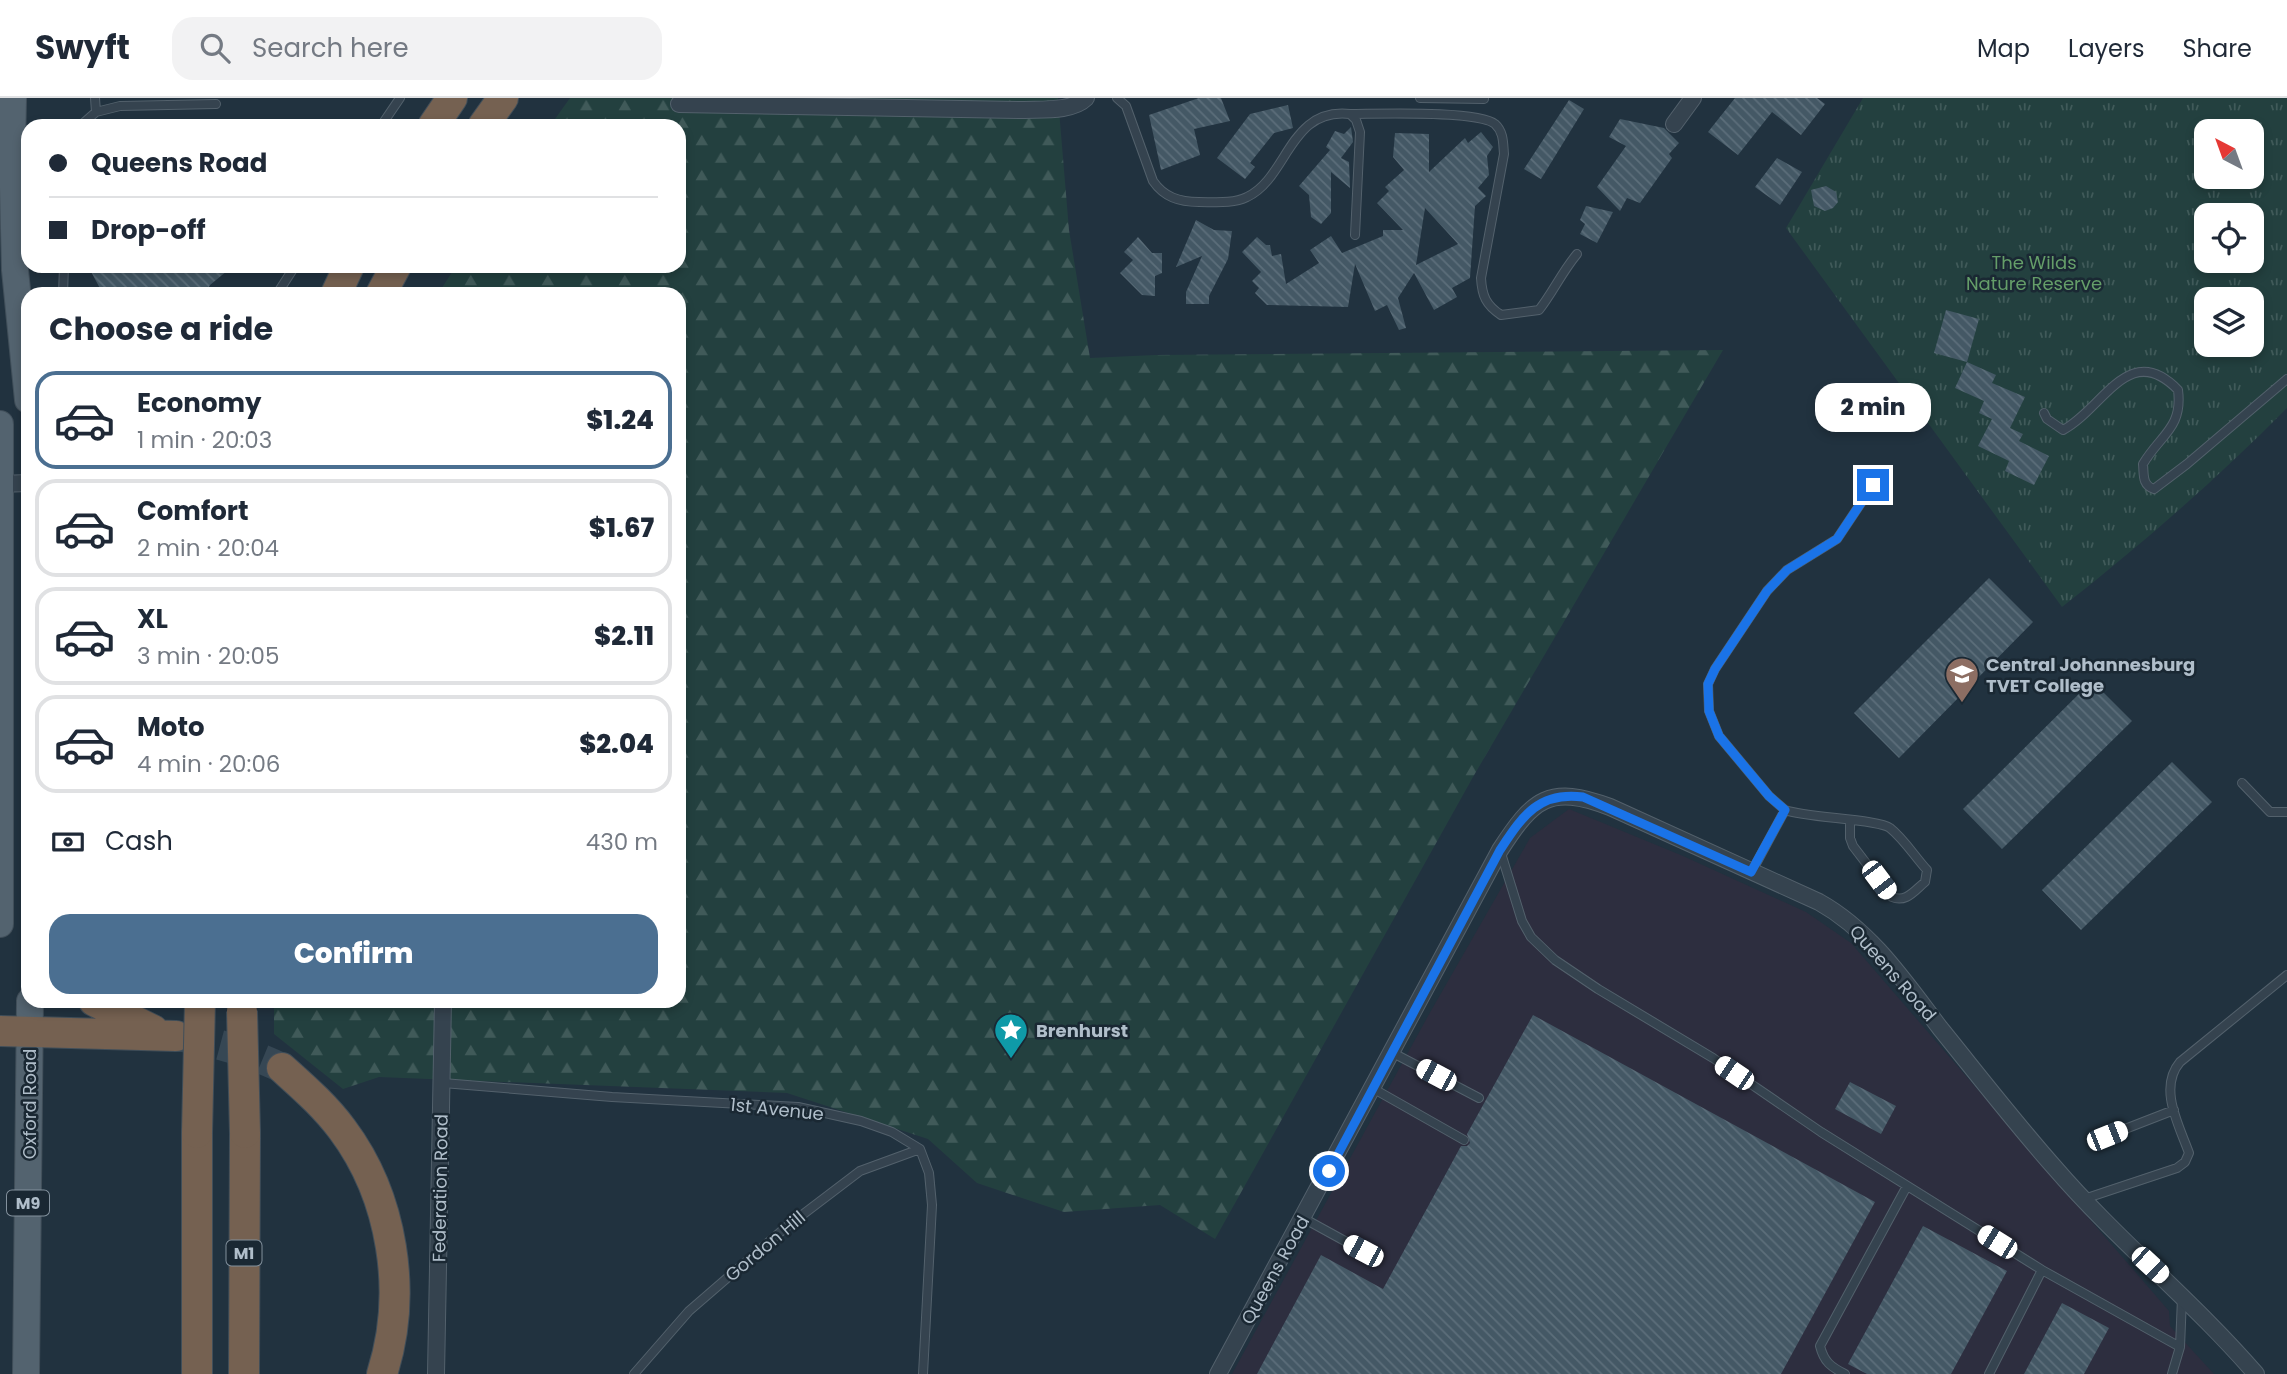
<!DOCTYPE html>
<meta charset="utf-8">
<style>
:root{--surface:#fff;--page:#f2f2f3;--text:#1f2937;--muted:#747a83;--line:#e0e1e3;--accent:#4b6f91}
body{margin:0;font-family:Poppins,sans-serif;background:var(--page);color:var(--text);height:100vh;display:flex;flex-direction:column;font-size:26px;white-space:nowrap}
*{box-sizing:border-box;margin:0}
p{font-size:23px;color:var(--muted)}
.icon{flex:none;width:38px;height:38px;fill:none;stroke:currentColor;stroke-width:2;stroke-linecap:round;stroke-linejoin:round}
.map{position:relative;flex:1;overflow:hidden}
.details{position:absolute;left:21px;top:189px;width:665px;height:721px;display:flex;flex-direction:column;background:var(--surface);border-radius:21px;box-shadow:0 4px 10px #0003}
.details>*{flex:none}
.guide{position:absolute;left:21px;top:21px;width:665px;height:154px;border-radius:21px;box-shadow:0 4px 10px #0003;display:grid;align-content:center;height:154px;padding:0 28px;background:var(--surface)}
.needle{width:46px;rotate:319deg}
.buttons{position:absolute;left:2194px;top:21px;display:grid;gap:14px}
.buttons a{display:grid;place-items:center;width:70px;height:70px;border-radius:14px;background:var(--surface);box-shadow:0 4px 10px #0003;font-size:35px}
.end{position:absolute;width:32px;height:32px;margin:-16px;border:9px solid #1a73e8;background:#fff;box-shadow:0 0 0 4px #fff}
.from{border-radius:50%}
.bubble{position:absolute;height:49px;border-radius:21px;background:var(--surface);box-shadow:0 4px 10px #0003;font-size:23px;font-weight:800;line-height:49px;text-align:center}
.car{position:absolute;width:21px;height:42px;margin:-21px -10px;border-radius:9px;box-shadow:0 0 5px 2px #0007;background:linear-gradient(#fff 24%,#345 0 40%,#fff 0 76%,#345 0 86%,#fff 0)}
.guide b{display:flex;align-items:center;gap:24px;height:66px;font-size:26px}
.guide b+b{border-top:2px solid var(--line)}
.guide i{width:18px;height:18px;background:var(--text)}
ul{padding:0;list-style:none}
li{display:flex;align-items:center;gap:21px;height:98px;margin:0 14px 10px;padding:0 14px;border:4px solid var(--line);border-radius:21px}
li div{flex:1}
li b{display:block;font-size:26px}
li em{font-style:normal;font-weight:800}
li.active{border-color:var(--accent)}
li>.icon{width:63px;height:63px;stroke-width:1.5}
h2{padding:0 28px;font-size:32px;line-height:84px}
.pay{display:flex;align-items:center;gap:18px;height:77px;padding:0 28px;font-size:26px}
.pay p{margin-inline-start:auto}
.button{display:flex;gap:14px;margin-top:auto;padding:14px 28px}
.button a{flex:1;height:80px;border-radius:21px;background:var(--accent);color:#fff;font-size:28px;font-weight:800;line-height:80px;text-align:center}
header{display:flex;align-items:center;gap:42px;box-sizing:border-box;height:98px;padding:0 35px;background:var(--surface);border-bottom:2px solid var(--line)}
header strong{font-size:33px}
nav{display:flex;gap:38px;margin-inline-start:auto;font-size:24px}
.search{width:490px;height:63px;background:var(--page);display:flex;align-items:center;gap:18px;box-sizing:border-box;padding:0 24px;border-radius:21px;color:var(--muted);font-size:26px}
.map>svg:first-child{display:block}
.medical{fill:#2d2e3f}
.forest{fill:url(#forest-firs)}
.park{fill:url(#park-tufts);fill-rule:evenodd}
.building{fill:url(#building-back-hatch);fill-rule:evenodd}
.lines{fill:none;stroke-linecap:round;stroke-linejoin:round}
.motorway-tunnel{stroke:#364754;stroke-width:30;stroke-dasharray:30 15;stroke-linecap:butt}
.service-casing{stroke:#53616c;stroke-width:10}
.minor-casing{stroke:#53616c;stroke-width:18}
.primary-casing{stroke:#414f5a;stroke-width:28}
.motorway-casing{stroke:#404e59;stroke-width:32}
.service{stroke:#35434f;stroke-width:8}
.minor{stroke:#35434f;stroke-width:16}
.primary{stroke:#53636f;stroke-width:26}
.motorway{stroke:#756151;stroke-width:30}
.motorway-bridge-casing{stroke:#404e59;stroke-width:32;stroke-linecap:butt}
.motorway-bridge{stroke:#756151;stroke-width:30}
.route{stroke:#1a73e8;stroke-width:9}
.labels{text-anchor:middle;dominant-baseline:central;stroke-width:5;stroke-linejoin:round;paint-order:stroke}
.shield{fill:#1a2833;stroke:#83919d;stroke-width:2}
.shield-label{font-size:16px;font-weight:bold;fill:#b0beca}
.park-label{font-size:18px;fill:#659e69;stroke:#1a2833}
.poi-label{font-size:18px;font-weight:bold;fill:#b0beca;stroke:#1a2833;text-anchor:start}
.street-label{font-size:18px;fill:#b0beca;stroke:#1a2833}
</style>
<header>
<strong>Swyft</strong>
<div class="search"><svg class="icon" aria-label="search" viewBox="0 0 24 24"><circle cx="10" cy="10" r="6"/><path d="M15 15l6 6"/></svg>Search here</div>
<nav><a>Map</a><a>Layers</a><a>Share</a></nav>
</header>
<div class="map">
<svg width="2287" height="1276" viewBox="0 0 2287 1276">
<defs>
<pattern id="forest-firs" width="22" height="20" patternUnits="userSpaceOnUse" patternTransform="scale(1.75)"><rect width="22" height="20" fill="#23403f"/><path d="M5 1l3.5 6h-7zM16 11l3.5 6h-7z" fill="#405a59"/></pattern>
<pattern id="park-tufts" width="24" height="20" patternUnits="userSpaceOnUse" patternTransform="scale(1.75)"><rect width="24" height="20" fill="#23403f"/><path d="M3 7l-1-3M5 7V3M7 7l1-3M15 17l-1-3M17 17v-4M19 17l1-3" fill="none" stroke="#405a59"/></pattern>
<pattern id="building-back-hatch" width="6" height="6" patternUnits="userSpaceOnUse" patternTransform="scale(1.75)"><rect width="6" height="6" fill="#445865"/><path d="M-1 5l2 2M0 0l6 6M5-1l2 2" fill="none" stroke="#5c6e7a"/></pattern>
</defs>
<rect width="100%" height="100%" fill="#21323f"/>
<path class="medical" d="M1569 711 1683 758 1806 814 1851 845 2169 1213 2170 1228 2214 1276H1232L1428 918 1530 740Z"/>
<path class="forest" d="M570 0H1058L1069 132 1090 260 1155 257 1723 252 1473 679 1215 1141 1160 1107 1064 1114 977 1085 928 1041 787 995 379 979 343 991 274 936V903H679V196H438L456 168H679V28H550Z"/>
<path class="park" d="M1863 0H2287V310C2217 381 2141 447 2062 509L1786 130ZM2207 33H2252V79H2207ZM2207 117H2252V163H2207ZM2207 201H2252V247H2207Z"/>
<path class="building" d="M1199 0H1221L1230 23 1194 31 1200 57 1161 72 1149 17Z
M1735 0H1817L1825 6 1801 37 1772 14 1738 57 1708 34Z
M1569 2 1584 11 1541 81 1524 71Z
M1288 7 1293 30 1274 35 1250 65 1255 69 1245 81 1217 60 1250 16Z
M1620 21 1664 30 1679 45 1669 56 1672 60 1640 105 1627 100 1620 113 1597 89 1626 48 1609 39Z
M1351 29 1353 44 1341 60 1349 64 1350 90 1331 74V115L1321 126 1311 119 1309 97 1299 88 1330 52 1326 49 1335 33 1344 36Z
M1481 34 1493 49 1487 58 1489 77 1478 90 1486 98 1475 108 1470 180 1452 190 1457 199 1434 212 1414 175 1398 200 1406 230 1399 232 1387 207 1375 213 1355 166 1348 209 1267 207 1255 195 1259 190 1252 183 1261 174 1242 154 1257 139 1266 147H1270L1272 158 1281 156 1286 186 1319 165 1310 152 1331 138 1342 155 1383 138V132H1403L1377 105 1389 93 1385 89 1404 72 1393 59 1395 35 1429 36V74L1465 40 1468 45ZM1425 110 1458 146 1416 167Z
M1777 60 1802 74 1780 107 1755 89Z
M1826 88 1836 94 1838 104 1833 110 1825 113 1814 108 1811 92Z
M1586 108 1613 114 1597 145 1580 136 1585 126 1580 122Z
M1196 122 1214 132 1232 133 1228 161 1209 198V206H1186V194L1202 158 1176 169Z
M1138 139 1152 155H1162V175L1155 178V198L1142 197 1120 175 1133 162 1124 154Z
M88 168H233L210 187 205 196H103Z
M1946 212 1979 221 1967 264 1934 255Z
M1967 264 1996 277 1992 285 2025 299 2010 330 2023 336 2019 343 2049 358 2034 387 2005 373 2009 363 1978 348 1992 321 1979 315 1984 303 1955 290Z
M1989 480 2033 524 1899 660 1854 615Z
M2092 583 2132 623 2002 751 1963 711Z
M2172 664 2212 704 2081 832 2042 792Z
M1533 917 1875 1104 1781 1276H1257L1321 1157 1383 1191 1461 1048H1467L1470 1045 1467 1036Z
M1850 984 1896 1008 1881 1036 1835 1011Z
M1923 1128 2007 1173 1951 1276H1867L1848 1266Z
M2062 1205 2109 1230 2084 1276H2024Z"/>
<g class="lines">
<path class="motorway-tunnel" d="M176 938C215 944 246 953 282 970"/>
<g class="service-casing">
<path id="service" d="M95 0 96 14
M1117 0 1126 8 1153 83C1164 99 1179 104 1199 104 1215 104 1233 106 1247 99 1288 80 1289 9 1350 16L1356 22 1360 34 1355 137
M1420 0 1484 1
M1350 16C1377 16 1478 12 1495 26 1504 34 1503 46 1504 56L1481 180C1482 198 1486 207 1501 217L1539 212C1553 194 1562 174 1577 156
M80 28 96 14 120 8 216 6
M381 28 400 0
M63 196 64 168
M277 196 295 168
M2044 315 2047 321 2063 332C2103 311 2129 241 2178 292 2183 330 2160 337 2143 366 2144 377 2142 387 2154 391L2187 366 2287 281
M2242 685 2270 714H2287
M1785 712 1769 698 1719 638 1709 613 1708 586 1715 571 1767 493 1787 472 1837 441 1873 387
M1500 752 1522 823 1531 839 1555 862 1598 891 1713 960 1821 1034 2042 1172 2180 1249
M1752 773 1785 712C1807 720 1878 721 1890 730 1904 741 1915 759 1927 772L1925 784C1914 793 1906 805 1892 799L1853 748 1850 740V723
M1393 955 1479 1000
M443 985 612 999 798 1009 861 1023 892 1034 920 1051 929 1075 932 1107 923 1276
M1374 991 1464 1042
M2107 1038 2174 1012
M2084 1101 2177 1070 2185 1064 2189 1055C2179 1027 2158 990 2180 964L2287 877
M1303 1120 1363 1153
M634 1276 689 1213 785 1130 860 1073 920 1051
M1845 1276C1831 1269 1824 1264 1820 1248L1907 1088
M1989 1276 2042 1172
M2172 1276 2180 1249 2182 1200"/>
</g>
<g class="minor-casing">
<path id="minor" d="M679 6 1022 12C1041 11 1072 14 1086 0
M1674 26 1693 0
M0 386 28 385
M436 1276 443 903
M1218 1276 1500 752C1533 701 1549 686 1610 709L1819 804C1871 833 1905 884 1940 930 1978 977 2015 1025 2055 1070 2118 1143 2193 1203 2256 1276"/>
</g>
<g class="primary-casing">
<path id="primary" d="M13 0 12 48 15 172 28 302
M0 326V826
M26 1276 30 903"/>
</g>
<g class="motorway-casing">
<path id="motorway" d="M433 28 452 0
M483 28 503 0
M336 196 349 168
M381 196 396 168
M94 903 153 932
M0 933 176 938
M282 970C303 989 324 1007 342 1031 393 1099 408 1195 382 1276
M197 1276V1035
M244 1276 245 1035"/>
</g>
<use href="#service" class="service"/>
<use href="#minor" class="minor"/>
<use href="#primary" class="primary"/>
<use href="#motorway" class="motorway"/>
<g class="motorway-bridge-casing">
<path id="motorway-bridge" d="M242 913 245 1035
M197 1035 200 903"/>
</g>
<use href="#motorway-bridge" class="motorway-bridge"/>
</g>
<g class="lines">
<path class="route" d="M1329 1073 1500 752C1522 719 1538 693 1583 699L1751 774 1785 712 1769 698 1719 638 1709 613 1708 586 1715 571 1767 493 1787 472 1837 441 1873 387"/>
</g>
<defs>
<g id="university-pin" transform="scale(1.75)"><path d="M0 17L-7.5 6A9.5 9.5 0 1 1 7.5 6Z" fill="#8d6e63" stroke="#1a2833"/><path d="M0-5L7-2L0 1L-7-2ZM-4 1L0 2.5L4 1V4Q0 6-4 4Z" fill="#fff"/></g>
<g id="sight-pin" transform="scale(1.75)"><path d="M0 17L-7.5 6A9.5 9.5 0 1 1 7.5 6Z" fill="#0f9aa8" stroke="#1a2833"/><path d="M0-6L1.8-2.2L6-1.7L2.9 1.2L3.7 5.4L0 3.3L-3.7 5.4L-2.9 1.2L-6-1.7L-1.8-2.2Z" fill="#fff"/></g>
</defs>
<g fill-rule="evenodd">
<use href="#university-pin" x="1962" y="576"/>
<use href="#sight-pin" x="1011" y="932"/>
</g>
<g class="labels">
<g class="shield">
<rect x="7" y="1092.5" width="42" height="25" rx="5"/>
<rect x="226.5" y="1142.5" width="35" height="25" rx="5"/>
</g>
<g class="shield-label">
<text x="28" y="1105">M9</text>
<text x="244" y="1155">M1</text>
</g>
<g class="park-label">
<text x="2034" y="164">The Wilds<tspan x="2034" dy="21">Nature Reserve</tspan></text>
</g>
<g class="poi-label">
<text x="1986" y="566">Central Johannesburg<tspan x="1986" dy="21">TVET College</tspan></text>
<text x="1036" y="932">Brenhurst</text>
</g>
<g class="street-label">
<text transform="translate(1893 875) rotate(49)">Queens Road</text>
<text transform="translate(29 1006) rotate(-90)">Oxford Road</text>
<text transform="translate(777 1011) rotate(6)">1st Avenue</text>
<text transform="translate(440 1090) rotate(-89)">Federation Road</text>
<text transform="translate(765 1148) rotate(-40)">Gordon Hill</text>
<text transform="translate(1275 1172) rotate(-61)">Queens Road</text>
</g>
</g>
</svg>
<div class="buttons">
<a><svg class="needle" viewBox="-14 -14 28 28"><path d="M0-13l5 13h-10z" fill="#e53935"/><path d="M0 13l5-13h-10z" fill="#747a83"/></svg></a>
<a><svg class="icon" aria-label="locate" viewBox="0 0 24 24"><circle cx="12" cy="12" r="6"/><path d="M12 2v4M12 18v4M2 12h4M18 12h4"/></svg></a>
<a><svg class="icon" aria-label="layers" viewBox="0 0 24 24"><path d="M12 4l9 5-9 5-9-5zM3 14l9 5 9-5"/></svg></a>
</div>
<i class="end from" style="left:1329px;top:1073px"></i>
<i class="end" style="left:1873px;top:387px"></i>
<div class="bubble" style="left:1815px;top:285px;width:116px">2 min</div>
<i class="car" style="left:1879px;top:782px;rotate:143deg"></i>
<i class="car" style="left:1734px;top:975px;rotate:304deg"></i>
<i class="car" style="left:1436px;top:977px;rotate:298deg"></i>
<i class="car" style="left:2107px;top:1038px;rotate:68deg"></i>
<i class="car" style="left:1997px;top:1144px;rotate:302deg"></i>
<i class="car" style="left:1363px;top:1153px;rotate:298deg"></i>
<i class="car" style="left:2150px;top:1167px;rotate:133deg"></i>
<div class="guide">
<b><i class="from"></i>Queens Road</b>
<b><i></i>Drop-off</b>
</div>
<section class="details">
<h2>Choose a ride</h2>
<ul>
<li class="active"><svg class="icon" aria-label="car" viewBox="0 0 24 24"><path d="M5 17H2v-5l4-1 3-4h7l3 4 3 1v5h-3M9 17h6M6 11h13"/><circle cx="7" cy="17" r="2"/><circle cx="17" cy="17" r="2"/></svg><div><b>Economy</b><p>1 min · 20:03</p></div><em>$1.24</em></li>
<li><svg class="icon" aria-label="car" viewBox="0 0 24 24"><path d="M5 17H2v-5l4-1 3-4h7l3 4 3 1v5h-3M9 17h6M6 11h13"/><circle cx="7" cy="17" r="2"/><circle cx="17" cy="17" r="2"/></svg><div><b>Comfort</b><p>2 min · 20:04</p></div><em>$1.67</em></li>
<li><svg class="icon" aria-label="car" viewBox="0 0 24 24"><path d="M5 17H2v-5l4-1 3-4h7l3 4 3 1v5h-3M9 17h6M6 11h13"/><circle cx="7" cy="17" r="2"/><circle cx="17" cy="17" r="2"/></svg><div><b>XL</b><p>3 min · 20:05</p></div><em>$2.11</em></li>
<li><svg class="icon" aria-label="car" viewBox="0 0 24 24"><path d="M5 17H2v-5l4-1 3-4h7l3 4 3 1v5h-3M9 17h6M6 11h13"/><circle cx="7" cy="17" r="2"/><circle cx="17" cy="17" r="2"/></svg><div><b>Moto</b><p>4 min · 20:06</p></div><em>$2.04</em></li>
</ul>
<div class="pay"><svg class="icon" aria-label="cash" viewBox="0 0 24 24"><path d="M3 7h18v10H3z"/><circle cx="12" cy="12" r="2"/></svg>Cash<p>430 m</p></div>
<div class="button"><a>Confirm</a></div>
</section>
</div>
